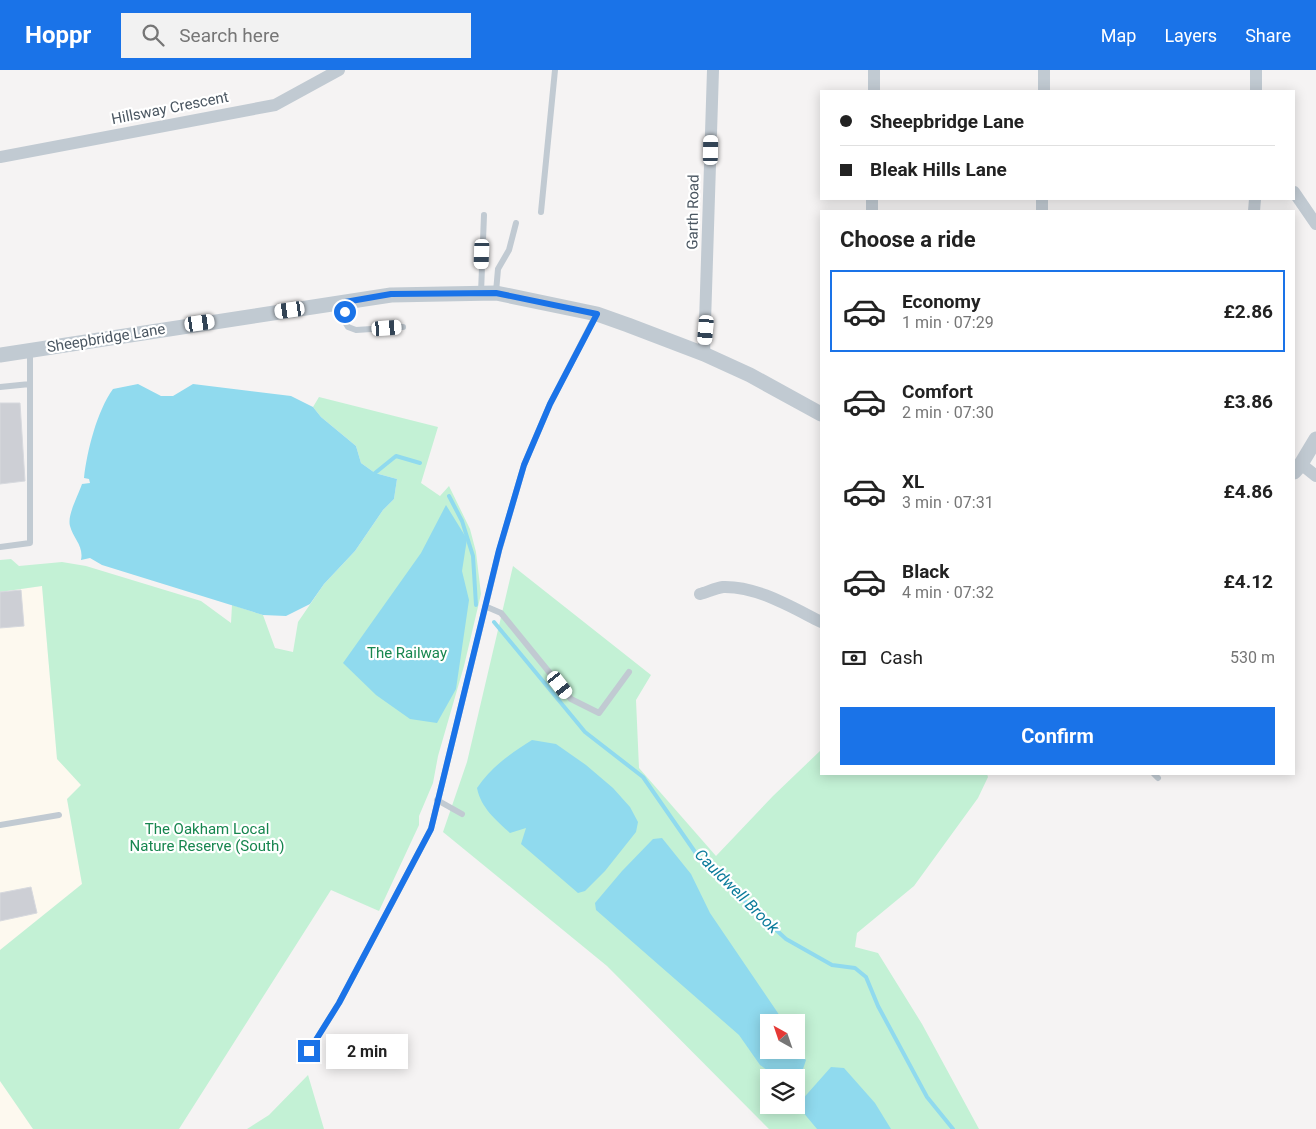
<!DOCTYPE html>
<meta charset="utf-8">
<style>
:root{--surface:#fff;--page:#f2f2f2;--text:#222;--muted:#767676;--line:#e0e0e0;--accent:#1a73e8}
body{margin:0;font-family:Roboto,sans-serif;background:var(--page);color:var(--text);height:100vh;display:flex;flex-direction:column;font-size:19px;white-space:nowrap}
*{box-sizing:border-box;margin:0}
p{font-size:16px;color:var(--muted)}
.icon{flex:none;width:28px;height:28px;fill:none;stroke:currentColor;stroke-width:2;stroke-linecap:round;stroke-linejoin:round}
.map{position:relative;flex:1;overflow:hidden}
.side{position:absolute;left:820px;top:140px;width:475px;height:565px;display:flex;flex-direction:column;background:var(--surface);border-radius:0px;box-shadow:0 2px 12px #0003}
.side>*{flex:none}
.hud{position:absolute;left:820px;top:20px;width:475px;height:110px;border-radius:0px;box-shadow:0 2px 12px #0003;display:grid;align-content:center;height:110px;padding:0 20px;background:var(--surface)}
.needle{width:32px;rotate:320deg}
.fabs{position:absolute;left:760px;top:944px;display:grid;gap:10px}
.fabs a{display:grid;place-items:center;width:45px;height:45px;border-radius:0px;background:var(--surface);box-shadow:0 2px 12px #0003;font-size:25px}
.end{position:absolute;width:22px;height:22px;margin:-11px;border:6px solid #1a73e8;background:#fff;box-shadow:0 0 0 2px #fff}
.from{border-radius:50%}
.bubble{position:absolute;height:35px;border-radius:0px;background:var(--surface);box-shadow:0 2px 12px #0003;font-size:16px;font-weight:700;line-height:35px;text-align:center}
.car{position:absolute;width:15px;height:30px;margin:-15px -8px;border-radius:6px;box-shadow:0 0 4px 1px #0007;background:linear-gradient(#fff 24%,#345 0 40%,#fff 0 76%,#345 0 86%,#fff 0)}
.hud b{display:flex;align-items:center;gap:18px;height:48px;font-size:19px}
.hud b+b{border-top:1px solid var(--line)}
.hud i{width:12px;height:12px;background:var(--text)}
ul{padding:0;list-style:none}
li{display:flex;align-items:center;gap:15px;height:82px;margin:0 10px 8px;padding:0 10px;border:2px solid transparent;border-radius:0px}
li div{flex:1}
li b{display:block;font-size:19px}
li em{font-style:normal;font-weight:700}
li.selected{border-color:var(--accent)}
li>.icon{width:45px;height:45px;stroke-width:1.5}
h2{padding:0 20px;font-size:22px;line-height:60px}
.pay{display:flex;align-items:center;gap:12px;height:55px;padding:0 20px;font-size:19px}
.pay p{margin-inline-start:auto}
.button{display:flex;gap:10px;margin-top:auto;padding:10px 20px}
.button a{flex:1;height:58px;border-radius:0px;background:var(--accent);color:#fff;font-size:20px;font-weight:700;line-height:58px;text-align:center}
header{display:flex;align-items:center;gap:30px;box-sizing:border-box;height:70px;padding:0 25px;background:var(--accent);color:#fff}
header strong{font-size:24px}
nav{display:flex;gap:28px;margin-inline-start:auto;font-size:18px}
.search{width:350px;height:45px;background:var(--page);display:flex;align-items:center;gap:12px;box-sizing:border-box;padding:0 18px;border-radius:0px;color:var(--muted);font-size:19px}
.map>svg:first-child{display:block}
.commercial{fill:#fdf9ef}
.green{fill:#c3f1d5;fill-rule:evenodd}
.water{fill:#90daee}
.lines{fill:none;stroke-linecap:round;stroke-linejoin:round}
.stream{stroke:#90daee;stroke-width:4}
.building{fill:#cdcfd5;stroke:#d7d9de}
.service{stroke:#c1cad2;stroke-width:6}
.minor{stroke:#c1cad2;stroke-width:12}
.tertiary{stroke:#c1cad2;stroke-width:15}
.route{stroke:#1a73e8;stroke-width:6}
.labels{text-anchor:middle;dominant-baseline:central;stroke-width:4.5;stroke-linejoin:round;paint-order:stroke}
.street-label{font-size:15px;fill:#4a5661;stroke:#fff}
.park-label{font-size:15px;fill:#17864f;stroke:#fff}
.water-label{font-size:16px;font-style:italic;fill:#0c7c9b;stroke:#fff}
</style>
<header>
<strong>Hoppr</strong>
<div class="search"><svg class="icon" aria-label="search" viewBox="0 0 24 24"><circle cx="10" cy="10" r="6"/><path d="M15 15l6 6"/></svg>Search here</div>
<nav><a>Map</a><a>Layers</a><a>Share</a></nav>
</header>
<div class="map">
<svg width="1316" height="1059" viewBox="0 0 1316 1059">
<rect width="100%" height="100%" fill="#f5f3f3"/>
<path class="commercial" d="M42 516 57 688 81 715 67 729 82 814 0 880V522Z
M0 1011 14 1030 33 1059H0Z"/>
<path class="green" d="M319 327 438 357 421 413 440 426 449 416 470 459 476 482 481 524 464 596 438 686 433 713 419 746V755L379 841 331 820 179 1059H33L0 1011V880L82 814 67 729 81 715 57 689 42 516 0 522V490L11 489 19 496 62 492 86 496 201 531 231 553 232 535 263 545 275 578 293 582 298 552 324 514 355 481 383 440 394 429 397 409 375 403 361 393 356 376 321 347 313 337Z
M513 496 651 605 636 630 639 698 716 786 773 726 821 680V704H987L988 707 978 728 914 816 857 863 855 877 878 883 922 954 979 1059H769L607 896 443 762 467 692ZM769 952H796V980H769ZM769 1008H796V1035H769Z
M308 1005 324 1059H247L269 1045Z"/>
<path class="water" d="M138 314 161 326H173L193 314 291 326 313 337 321 347 356 376 361 393 375 403 397 409 394 429 383 440 355 481 324 514 310 534 286 546 263 545 102 495 90 488 81 490C84 476 73 468 70 456 67 445 78 426 82 414L90 413 89 409 84 408C87 381 97 341 113 319Z
M446 435 467 469 462 501 469 530 456 619 437 653 410 649 376 625 343 593 421 483Z
M532 670 556 674 586 695 613 718 630 737 638 752 636 762 605 801 585 821 578 823 521 774 526 758 510 763C496 750 481 738 477 718 491 697 510 684 532 670Z
M662 768 691 804 710 843 784 952H769V980H796V978L806 990 798 1014 796 1008 777 1007 760 995 739 965 596 840 595 833 622 801 653 769Z
M831 997 844 998 875 1033 891 1059H817L802 1041 800 1032Z"/>
<g class="lines">
<path class="stream" d="M375 403 396 386 420 393
M449 426 462 451 473 486 476 535
M494 552 585 662 643 707 702 792 786 869 832 895 855 898 866 907 878 936 927 1027 953 1059"/>
</g>
<path class="building" d="M0 333H20L25 411 0 414Z
M21 520 24 556 0 558V522Z
M31 817 37 843 0 851V823Z"/>
<g class="lines">
<path class="service" d="M541 142 555 0
M496 222 498 199 509 180 516 153
M481 223 484 145
M345 233V252L348 257 356 260 403 257
M0 317 30 314
M0 477 30 473V281
M487 537 501 543 571 629 599 643 629 602
M1154 704 1158 708
M437 730 462 744
M0 755 59 745
M309 981 339 933 431 759 499 481 524 395 550 334 596 245"/>
<path class="minor" d="M874 21V0
M1044 21V0
M1256 21V0
M0 87 275 35 339 0
M1294 122 1316 154
M872 141V129
M1042 141V129
M1254 141 1255 129
M704 284 713 0
M1301 394 1316 406
M700 524C707 522 716 518 723 517 757 516 791 537 821 552"/>
<path class="tertiary" d="M0 285 391 225 496 223 597 244 628 255 704 284 750 305 821 344
M1294 402 1301 394 1316 369"/>
</g>
<g class="lines">
<path class="route" d="M309 981 339 933 431 759 499 480 524 395 550 334 597 244 496 223 391 224 345 232V242"/>
</g>
<g class="labels">
<g class="street-label">
<text transform="translate(170 38) rotate(-11)">Hillsway Crescent</text>
<text transform="translate(693 142) rotate(-89)">Garth Road</text>
<text transform="translate(106 268) rotate(-9)">Sheepbridge Lane</text>
</g>
<g class="park-label">
<text x="407" y="583">The Railway</text>
<text x="207" y="759">The Oakham Local<tspan x="207" dy="17">Nature Reserve (South)</tspan></text>
</g>
<g class="water-label">
<text transform="translate(737 821) rotate(45)">Cauldwell Brook</text>
</g>
</g>
</svg>
<div class="fabs">
<a><svg class="needle" viewBox="-14 -14 28 28"><path d="M0-13l5 13h-10z" fill="#e53935"/><path d="M0 13l5-13h-10z" fill="#767676"/></svg></a>
<a><svg class="icon" aria-label="layers" viewBox="0 0 24 24"><path d="M12 4l9 5-9 5-9-5zM3 14l9 5 9-5"/></svg></a>
</div>
<i class="end from" style="left:345px;top:242px"></i>
<i class="end" style="left:309px;top:981px"></i>
<div class="bubble" style="left:326px;top:964px;width:82px">2 min</div>
<i class="car" style="left:711px;top:80px;rotate:1deg"></i>
<i class="car" style="left:482px;top:184px;rotate:182deg"></i>
<i class="car" style="left:290px;top:240px;rotate:262deg"></i>
<i class="car" style="left:200px;top:253px;rotate:82deg"></i>
<i class="car" style="left:387px;top:258px;rotate:86deg"></i>
<i class="car" style="left:706px;top:260px;rotate:185deg"></i>
<i class="car" style="left:560px;top:615px;rotate:142deg"></i>
<div class="hud">
<b><i class="from"></i>Sheepbridge Lane</b>
<b><i></i>Bleak Hills Lane</b>
</div>
<section class="side">
<h2>Choose a ride</h2>
<ul>
<li class="selected"><svg class="icon" aria-label="car" viewBox="0 0 24 24"><path d="M5 17H2v-5l4-1 3-4h7l3 4 3 1v5h-3M9 17h6M6 11h13"/><circle cx="7" cy="17" r="2"/><circle cx="17" cy="17" r="2"/></svg><div><b>Economy</b><p>1 min · 07:29</p></div><em>£2.86</em></li>
<li><svg class="icon" aria-label="car" viewBox="0 0 24 24"><path d="M5 17H2v-5l4-1 3-4h7l3 4 3 1v5h-3M9 17h6M6 11h13"/><circle cx="7" cy="17" r="2"/><circle cx="17" cy="17" r="2"/></svg><div><b>Comfort</b><p>2 min · 07:30</p></div><em>£3.86</em></li>
<li><svg class="icon" aria-label="car" viewBox="0 0 24 24"><path d="M5 17H2v-5l4-1 3-4h7l3 4 3 1v5h-3M9 17h6M6 11h13"/><circle cx="7" cy="17" r="2"/><circle cx="17" cy="17" r="2"/></svg><div><b>XL</b><p>3 min · 07:31</p></div><em>£4.86</em></li>
<li><svg class="icon" aria-label="car" viewBox="0 0 24 24"><path d="M5 17H2v-5l4-1 3-4h7l3 4 3 1v5h-3M9 17h6M6 11h13"/><circle cx="7" cy="17" r="2"/><circle cx="17" cy="17" r="2"/></svg><div><b>Black</b><p>4 min · 07:32</p></div><em>£4.12</em></li>
</ul>
<div class="pay"><svg class="icon" aria-label="cash" viewBox="0 0 24 24"><path d="M3 7h18v10H3z"/><circle cx="12" cy="12" r="2"/></svg>Cash<p>530 m</p></div>
<div class="button"><a>Confirm</a></div>
</section>
</div>
